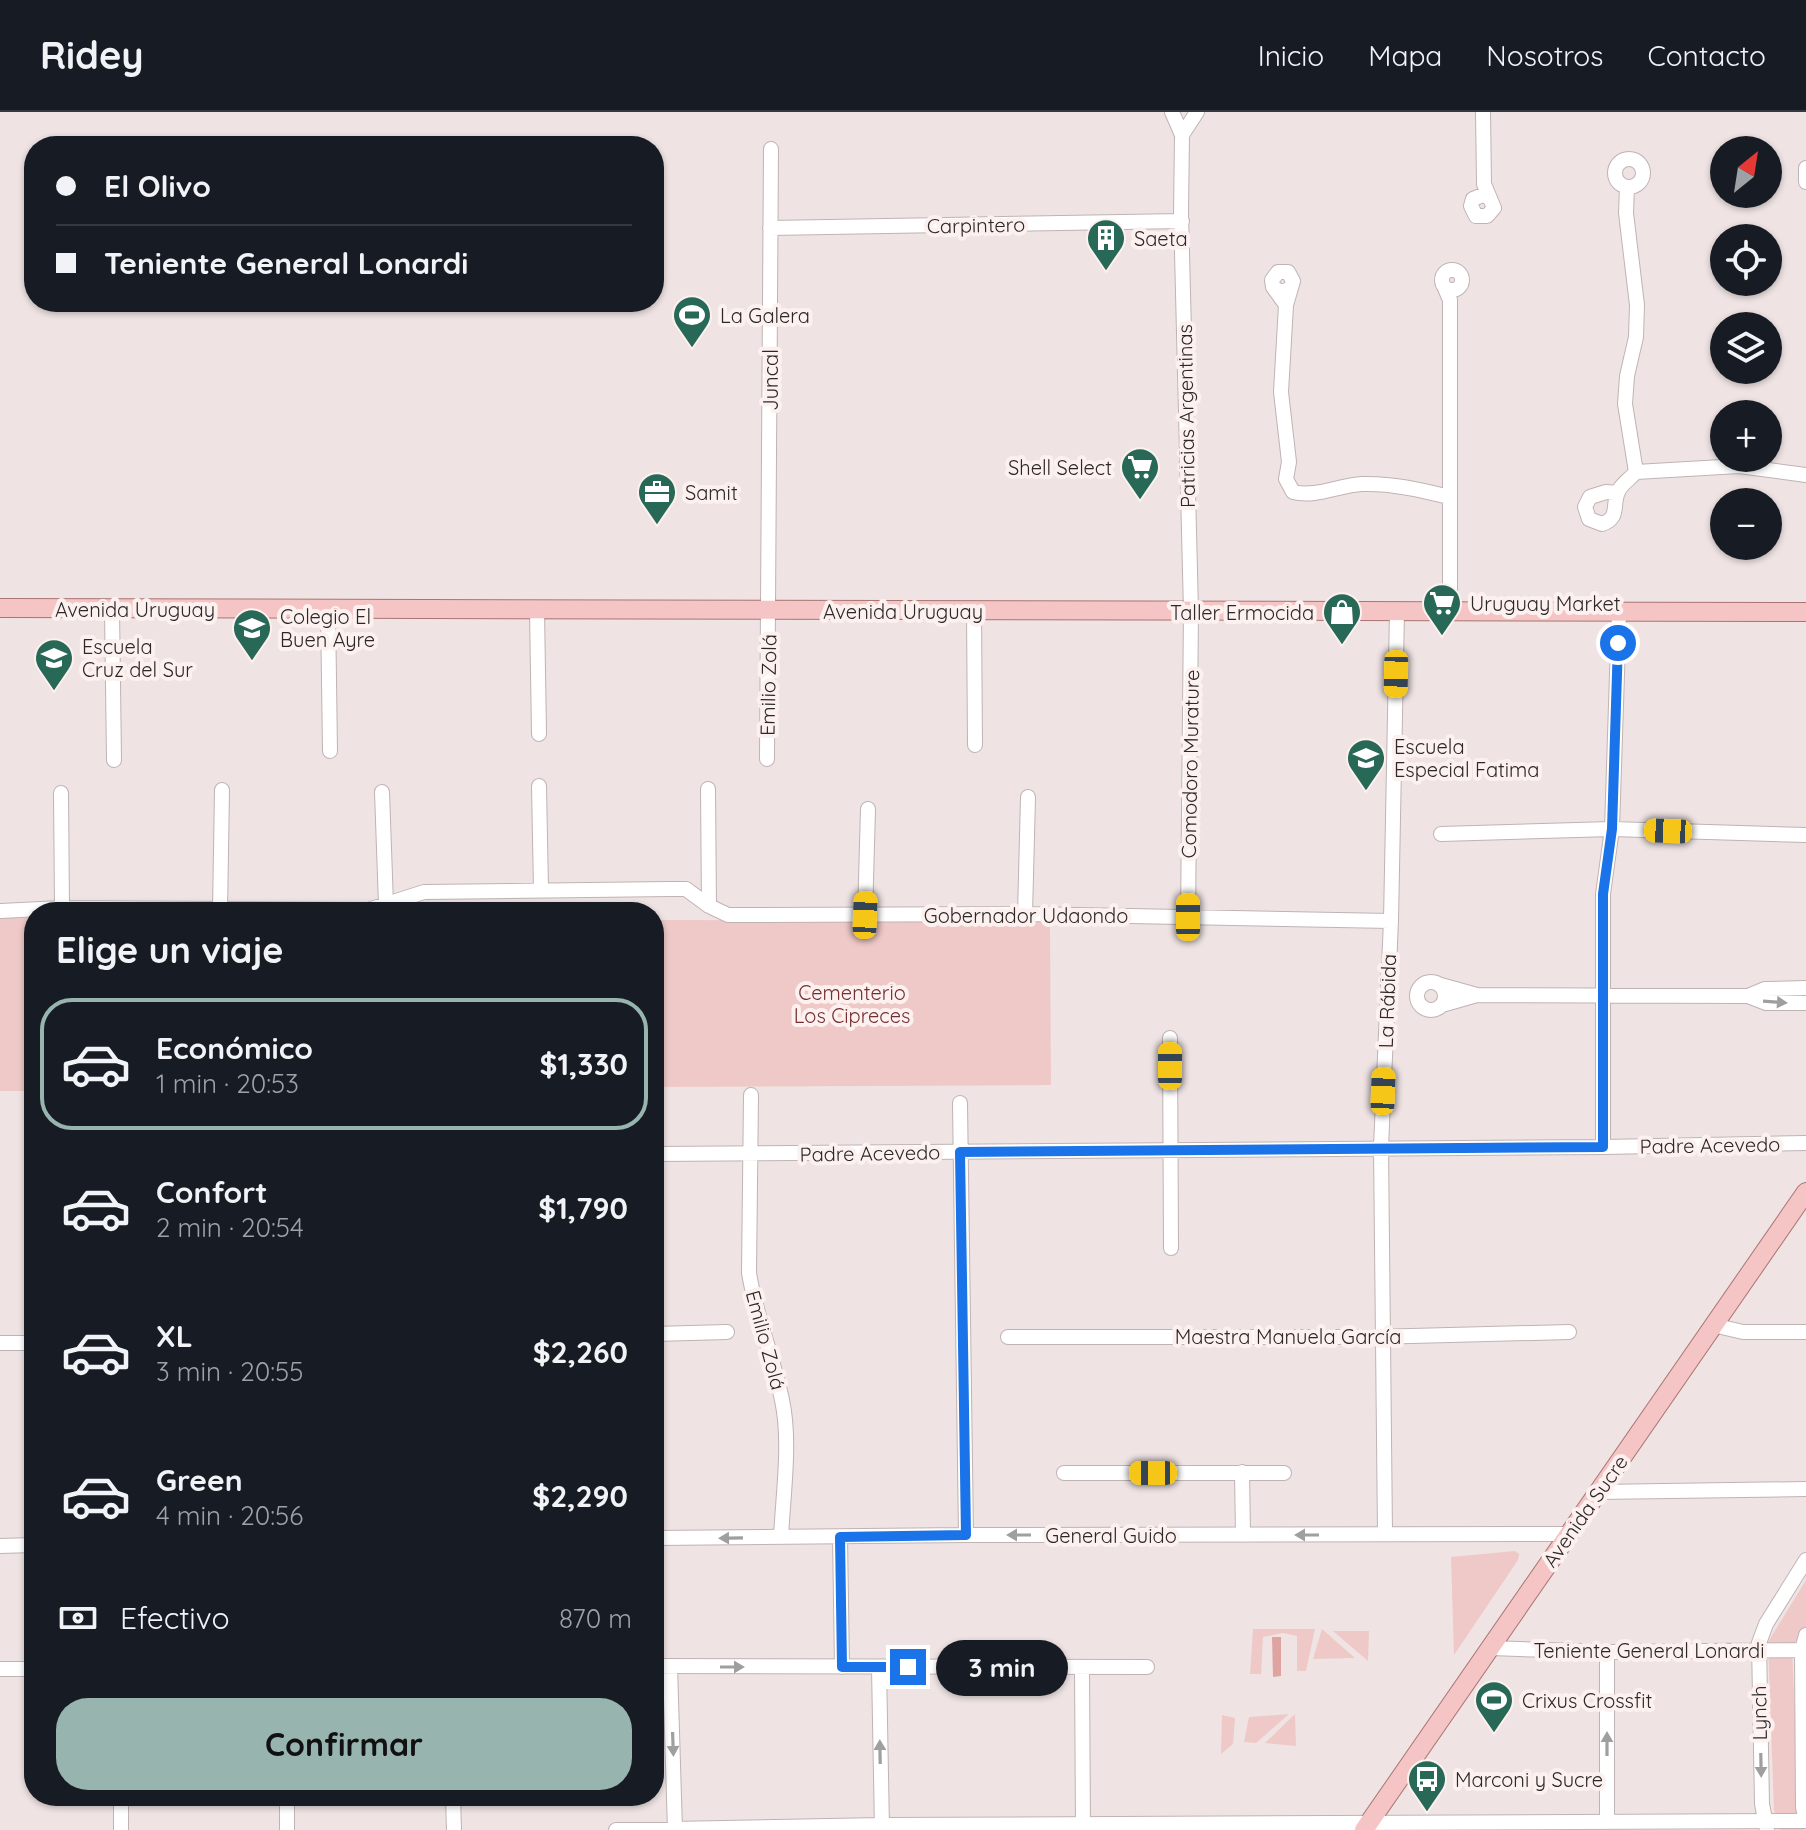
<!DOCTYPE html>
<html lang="es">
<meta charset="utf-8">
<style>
:root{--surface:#171b24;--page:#242831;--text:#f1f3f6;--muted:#9ea1a6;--line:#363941;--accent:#97b4ae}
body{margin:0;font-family:Quicksand,sans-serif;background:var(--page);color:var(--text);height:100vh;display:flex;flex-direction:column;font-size:30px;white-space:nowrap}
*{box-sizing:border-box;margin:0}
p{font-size:26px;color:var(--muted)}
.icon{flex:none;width:44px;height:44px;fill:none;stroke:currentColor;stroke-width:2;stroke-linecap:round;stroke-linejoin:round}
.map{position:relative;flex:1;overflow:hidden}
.side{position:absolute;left:24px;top:790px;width:640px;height:904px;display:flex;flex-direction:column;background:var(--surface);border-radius:32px;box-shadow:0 2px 6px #0004}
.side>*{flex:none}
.hud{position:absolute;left:24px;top:24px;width:640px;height:176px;border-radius:32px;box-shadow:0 2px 6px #0004;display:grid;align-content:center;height:176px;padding:0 32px;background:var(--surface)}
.needle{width:52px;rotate:30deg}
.controls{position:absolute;left:1710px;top:24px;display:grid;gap:16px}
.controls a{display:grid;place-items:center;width:72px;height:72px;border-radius:50%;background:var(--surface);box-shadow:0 2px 6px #0004;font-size:40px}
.end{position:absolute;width:36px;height:36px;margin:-18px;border:10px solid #1a73e8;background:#fff;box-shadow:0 0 0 4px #fff}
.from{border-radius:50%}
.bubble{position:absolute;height:56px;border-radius:28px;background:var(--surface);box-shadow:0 2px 6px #0004;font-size:26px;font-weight:700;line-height:56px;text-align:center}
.car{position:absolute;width:24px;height:48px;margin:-24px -12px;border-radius:10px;box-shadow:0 0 6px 2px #0007;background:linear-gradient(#f5c518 24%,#345 0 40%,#f5c518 0 76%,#345 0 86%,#f5c518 0)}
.hud b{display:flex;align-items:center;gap:28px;height:76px;font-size:30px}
.hud b+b{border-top:2px solid var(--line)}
.hud i{width:20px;height:20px;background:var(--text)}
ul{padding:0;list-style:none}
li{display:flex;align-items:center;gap:24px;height:132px;margin:0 16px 12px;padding:0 16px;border:4px solid transparent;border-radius:32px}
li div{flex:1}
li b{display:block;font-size:30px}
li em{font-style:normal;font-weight:700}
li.selected{border-color:var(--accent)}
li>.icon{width:72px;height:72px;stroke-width:1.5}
h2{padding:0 32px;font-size:36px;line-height:96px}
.pay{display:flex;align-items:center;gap:20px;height:88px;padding:0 32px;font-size:30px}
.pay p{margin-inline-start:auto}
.primary-button{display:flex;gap:16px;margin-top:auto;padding:16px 32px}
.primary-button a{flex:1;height:92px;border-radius:32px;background:var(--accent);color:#111;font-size:32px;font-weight:700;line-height:92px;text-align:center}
header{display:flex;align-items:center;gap:48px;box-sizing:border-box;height:112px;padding:0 40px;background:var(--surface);border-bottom:2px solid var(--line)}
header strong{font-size:38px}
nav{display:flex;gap:44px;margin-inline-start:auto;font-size:28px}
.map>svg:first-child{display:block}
.green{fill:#eec9c7}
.water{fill:#dfa4a2}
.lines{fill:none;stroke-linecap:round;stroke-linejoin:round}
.minor-casing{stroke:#bfb4b3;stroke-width:16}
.major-casing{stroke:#a97573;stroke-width:20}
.minor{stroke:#fff;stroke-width:14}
.major{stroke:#f4c5c4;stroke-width:18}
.oneway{fill:#a09e9e}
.route{stroke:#1a73e8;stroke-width:10}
.labels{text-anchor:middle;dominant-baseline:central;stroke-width:8;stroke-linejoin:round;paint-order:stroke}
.street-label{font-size:20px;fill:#2c2828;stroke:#fdf1f0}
.poi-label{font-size:20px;fill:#2c2828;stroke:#fdf1f0;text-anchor:start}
.park-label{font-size:20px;fill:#742e30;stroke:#fdf1f0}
</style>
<header>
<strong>Ridey</strong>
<nav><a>Inicio</a><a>Mapa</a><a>Nosotros</a><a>Contacto</a></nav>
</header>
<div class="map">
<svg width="1806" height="1718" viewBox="0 0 1806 1718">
<rect width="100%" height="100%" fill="#efe4e3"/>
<path class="green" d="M0 806H34V979H0Z
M654 808 1050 809 1051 973 654 975Z
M1515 1439 1519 1442 1518 1448 1454 1543 1451 1445Z
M1806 1468V1514L1792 1535 1799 1699 1805 1718H1780L1774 1698 1768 1530Z
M1253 1517H1315L1306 1559H1297V1524L1283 1521 1263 1525 1261 1562H1250Z
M1322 1517 1355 1546 1313 1547Z
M1333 1519H1369L1368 1549Z
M1289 1602 1256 1631 1244 1630 1249 1605Z
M1295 1602 1296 1634 1265 1631Z
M1222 1603 1235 1606 1233 1632 1221 1642Z"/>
<path class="water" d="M1272 1525H1281V1564L1273 1565Z"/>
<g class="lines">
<g class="minor-casing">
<path id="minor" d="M1172 0 1182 23 1197 0
M1483 0 1484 72 1494 96 1487 104H1476L1471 94 1473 87 1483 83 1490 86
M1182 23 1181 101 1191 499 1188 805
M1615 61a14 14 0 1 1 28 0a14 14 0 1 1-28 0Z
M1806 56V70
M1627 75 1626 101 1637 193 1636 225 1627 264 1625 292 1636 360
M770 116 1182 109
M1442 168a10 10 0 1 1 20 0a10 10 0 1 1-20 0Z
M1444 174 1450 188V500
M1291 176 1286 193 1281 280 1289 350 1286 367 1293 380C1316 386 1339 373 1362 372 1391 371 1421 378 1449 385
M1276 177 1282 180 1291 176 1293 169 1288 160H1278L1272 168 1273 175 1286 193
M1617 381 1606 380 1590 385 1585 395 1589 407 1602 412C1620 406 1612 393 1618 380 1620 373 1631 366 1636 360L1739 354 1806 363
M112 497 114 648
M328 498 330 639
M537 498 539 622
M974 499 975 633
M767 647 771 37
M539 674 541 778
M708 677 709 794
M382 680 386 793
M61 681 62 796
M1441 722 1612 717 1806 723
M0 799 62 796 368 798 424 780 670 777H686L709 794 728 803 1025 802 1391 809
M220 799 222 678
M1025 802 1028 685
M865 803 868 697
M1417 884a14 14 0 1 1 28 0a14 14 0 1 1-28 0Z
M1441 873 1477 883 1442 893
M1806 876 1765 877 1748 884 1766 891H1806
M1477 883 1748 884
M1170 926 1171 1136
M751 983 749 1161C756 1204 773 1245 782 1288 791 1329 783 1383 781 1425
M960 991 966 1423
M1603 1035V782L1612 717 1619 500
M654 1042 1603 1035 1806 1031
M1713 1213 1743 1220H1806
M654 1222 727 1220
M1008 1225H1373L1569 1220
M0 1231H34
M1242 1360 1243 1423
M1064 1361H1284
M1598 1380 1806 1377
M1385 1422 1381 1035 1391 809 1397 500
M840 1425 842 1555
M654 1426 966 1423 1568 1422
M0 1434 34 1433
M1806 1523 1802 1538 1803 1695 1806 1709
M1491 1536 1607 1540 1806 1538
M1607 1540V1710
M654 1554 1147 1555
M670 1554 675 1718
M879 1555 882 1718
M1082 1555 1083 1718
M0 1557H34
M121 1684V1718
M287 1684V1718
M453 1684 454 1718
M616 1718 882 1713 1806 1709
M1767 1718 1762 1692 1759 1531 1766 1512 1806 1448"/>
</g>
<g class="major-casing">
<path id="major" d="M0 496 1806 500
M1364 1718 1806 1080"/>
</g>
<use href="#minor" class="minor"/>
<use href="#major" class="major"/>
</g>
<defs><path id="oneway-solid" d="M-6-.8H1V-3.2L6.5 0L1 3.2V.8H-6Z" transform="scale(2)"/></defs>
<g class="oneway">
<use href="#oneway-solid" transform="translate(1775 890) rotate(4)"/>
<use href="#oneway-solid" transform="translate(1019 1423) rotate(180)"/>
<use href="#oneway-solid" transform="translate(1307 1423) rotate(180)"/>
<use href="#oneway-solid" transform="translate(731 1426) rotate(179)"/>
<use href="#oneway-solid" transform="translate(732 1555)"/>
<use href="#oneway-solid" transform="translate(673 1632) rotate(88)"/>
<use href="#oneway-solid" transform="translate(1607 1632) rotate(-90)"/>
<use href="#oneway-solid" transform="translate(880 1640) rotate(-91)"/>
<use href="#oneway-solid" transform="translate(1761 1653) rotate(89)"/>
</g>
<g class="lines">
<path class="route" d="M908 1555H842L840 1425 966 1423 960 1040 1603 1035V782L1612 717 1618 531"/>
</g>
<defs>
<g id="building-pin" transform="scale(2)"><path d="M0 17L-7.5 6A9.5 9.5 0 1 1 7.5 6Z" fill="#286856" stroke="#fdf1f0"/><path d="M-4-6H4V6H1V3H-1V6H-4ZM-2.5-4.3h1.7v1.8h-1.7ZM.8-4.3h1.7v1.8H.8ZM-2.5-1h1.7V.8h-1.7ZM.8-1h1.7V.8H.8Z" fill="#fff"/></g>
<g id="stadium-pin" transform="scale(2)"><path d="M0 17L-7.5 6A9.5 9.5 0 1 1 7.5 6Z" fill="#286856" stroke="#fdf1f0"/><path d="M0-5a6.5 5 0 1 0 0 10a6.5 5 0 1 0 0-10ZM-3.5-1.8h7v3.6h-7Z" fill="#fff"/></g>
<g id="supermarket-pin" transform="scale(2)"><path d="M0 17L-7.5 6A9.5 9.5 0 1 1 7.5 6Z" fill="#286856" stroke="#fdf1f0"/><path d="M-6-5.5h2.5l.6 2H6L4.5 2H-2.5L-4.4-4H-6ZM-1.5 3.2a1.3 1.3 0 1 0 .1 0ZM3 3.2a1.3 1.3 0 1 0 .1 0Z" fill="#fff"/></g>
<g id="office-pin" transform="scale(2)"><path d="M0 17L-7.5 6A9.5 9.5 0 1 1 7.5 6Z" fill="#286856" stroke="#fdf1f0"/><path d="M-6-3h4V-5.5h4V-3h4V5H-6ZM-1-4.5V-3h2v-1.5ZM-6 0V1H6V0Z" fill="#fff"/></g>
<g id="shop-pin" transform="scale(2)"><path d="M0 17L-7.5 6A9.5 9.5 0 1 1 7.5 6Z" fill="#286856" stroke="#fdf1f0"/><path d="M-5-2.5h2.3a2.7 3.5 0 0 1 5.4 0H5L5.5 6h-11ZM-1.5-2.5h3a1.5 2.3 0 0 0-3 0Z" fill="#fff"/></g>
<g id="school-pin" transform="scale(2)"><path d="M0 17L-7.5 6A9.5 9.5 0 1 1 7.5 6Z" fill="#286856" stroke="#fdf1f0"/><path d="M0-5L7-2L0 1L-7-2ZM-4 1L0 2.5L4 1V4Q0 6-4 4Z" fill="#fff"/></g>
<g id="bus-pin" transform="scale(2)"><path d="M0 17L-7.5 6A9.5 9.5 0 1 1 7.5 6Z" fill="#286856" stroke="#fdf1f0"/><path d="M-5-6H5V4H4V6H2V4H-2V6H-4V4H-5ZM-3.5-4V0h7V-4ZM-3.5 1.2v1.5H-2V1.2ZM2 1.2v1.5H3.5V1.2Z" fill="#fff"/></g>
</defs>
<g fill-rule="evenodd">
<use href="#building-pin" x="1106" y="126"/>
<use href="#stadium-pin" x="692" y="203"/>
<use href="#supermarket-pin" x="1140" y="355"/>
<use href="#office-pin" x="657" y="380"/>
<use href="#supermarket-pin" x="1442" y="491"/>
<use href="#shop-pin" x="1342" y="500"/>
<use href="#school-pin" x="252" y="516"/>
<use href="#school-pin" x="54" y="546"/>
<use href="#school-pin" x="1366" y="646"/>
<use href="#stadium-pin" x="1494" y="1588"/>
<use href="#bus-pin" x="1427" y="1667"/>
</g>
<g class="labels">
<g class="street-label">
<text transform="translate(976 113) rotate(-1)">Carpintero</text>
<text transform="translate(770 268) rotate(-90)">Juncal</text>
<text transform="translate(1186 304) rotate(-91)">Patricias Argentinas</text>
<text x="135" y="497">Avenida Uruguay</text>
<text x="903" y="499">Avenida Uruguay</text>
<text transform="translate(768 573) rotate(-89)">Emilio Zolá</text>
<text transform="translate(1190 652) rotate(-89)">Comodoro Murature</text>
<text x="1026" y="803">Gobernador Udaondo</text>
<text transform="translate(1387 889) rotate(-88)">La Rábida</text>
<text transform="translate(1710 1033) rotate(-1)">Padre Acevedo</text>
<text transform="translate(870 1041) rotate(-1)">Padre Acevedo</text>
<text x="1288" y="1224">Maestra Manuela García</text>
<text transform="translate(766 1228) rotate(75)">Emilio Zolá</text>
<text transform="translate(1585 1399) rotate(-55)">Avenida Sucre</text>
<text x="1111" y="1423">General Guido</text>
<text x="1649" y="1538">Teniente General Lonardi</text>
<text transform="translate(1759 1601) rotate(-91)">Lynch</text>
</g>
<g class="poi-label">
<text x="1134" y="126">Saeta</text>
<text x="720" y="203">La Galera</text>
<text x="1112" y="355" text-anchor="end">Shell Select</text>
<text x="685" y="380">Samit</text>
<text x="1470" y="491">Uruguay Market</text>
<text x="1314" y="500" text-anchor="end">Taller Ermocida</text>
<text x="280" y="504">Colegio El<tspan x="280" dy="23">Buen Ayre</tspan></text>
<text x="82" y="534">Escuela<tspan x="82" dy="23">Cruz del Sur</tspan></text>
<text x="1394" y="634">Escuela<tspan x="1394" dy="23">Especial Fatima</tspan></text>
<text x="1522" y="1588">Crixus Crossfit</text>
<text x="1455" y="1667">Marconi y Sucre</text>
</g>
<g class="park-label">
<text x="852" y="880">Cementerio<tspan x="852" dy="23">Los Cipreces</tspan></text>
</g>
</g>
</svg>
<div class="controls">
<a><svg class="needle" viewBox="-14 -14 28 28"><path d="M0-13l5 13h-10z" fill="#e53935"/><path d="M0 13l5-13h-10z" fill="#9ea1a6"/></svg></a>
<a><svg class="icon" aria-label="locate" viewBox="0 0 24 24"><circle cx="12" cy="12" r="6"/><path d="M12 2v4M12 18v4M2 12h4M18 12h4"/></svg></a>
<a><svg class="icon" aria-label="layers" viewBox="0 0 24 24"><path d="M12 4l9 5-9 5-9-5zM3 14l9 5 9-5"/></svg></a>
<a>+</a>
<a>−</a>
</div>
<i class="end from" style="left:1618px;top:531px"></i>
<i class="end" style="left:908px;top:1555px"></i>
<div class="bubble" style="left:936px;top:1528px;width:132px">3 min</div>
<i class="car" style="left:1396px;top:562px;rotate:181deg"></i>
<i class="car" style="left:1668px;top:719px;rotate:272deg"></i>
<i class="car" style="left:865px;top:803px;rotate:2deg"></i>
<i class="car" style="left:1188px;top:805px;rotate:0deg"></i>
<i class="car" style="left:1170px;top:954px;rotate:0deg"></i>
<i class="car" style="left:1383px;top:979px;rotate:2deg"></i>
<i class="car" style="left:1153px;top:1361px;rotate:270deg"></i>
<div class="hud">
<b><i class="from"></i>El Olivo</b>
<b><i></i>Teniente General Lonardi</b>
</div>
<section class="side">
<h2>Elige un viaje</h2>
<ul>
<li class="selected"><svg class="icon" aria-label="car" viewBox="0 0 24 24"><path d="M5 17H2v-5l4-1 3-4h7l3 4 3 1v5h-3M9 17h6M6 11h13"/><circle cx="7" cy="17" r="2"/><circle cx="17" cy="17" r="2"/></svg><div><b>Económico</b><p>1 min · 20:53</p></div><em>$1,330</em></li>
<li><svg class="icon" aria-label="car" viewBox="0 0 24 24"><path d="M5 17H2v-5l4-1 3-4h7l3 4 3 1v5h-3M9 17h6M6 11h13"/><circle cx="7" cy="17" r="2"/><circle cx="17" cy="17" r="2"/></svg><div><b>Confort</b><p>2 min · 20:54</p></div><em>$1,790</em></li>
<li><svg class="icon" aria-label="car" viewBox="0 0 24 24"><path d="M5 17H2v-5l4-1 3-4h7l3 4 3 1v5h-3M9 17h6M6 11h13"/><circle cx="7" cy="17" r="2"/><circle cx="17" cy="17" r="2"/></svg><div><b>XL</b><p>3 min · 20:55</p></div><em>$2,260</em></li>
<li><svg class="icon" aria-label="car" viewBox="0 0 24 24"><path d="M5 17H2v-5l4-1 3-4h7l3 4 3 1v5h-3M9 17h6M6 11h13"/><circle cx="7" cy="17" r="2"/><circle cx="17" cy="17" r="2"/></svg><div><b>Green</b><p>4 min · 20:56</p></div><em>$2,290</em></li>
</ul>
<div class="pay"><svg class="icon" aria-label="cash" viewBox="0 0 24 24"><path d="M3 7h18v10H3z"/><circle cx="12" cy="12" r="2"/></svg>Efectivo<p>870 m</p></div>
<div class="primary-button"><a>Confirmar</a></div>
</section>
</div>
